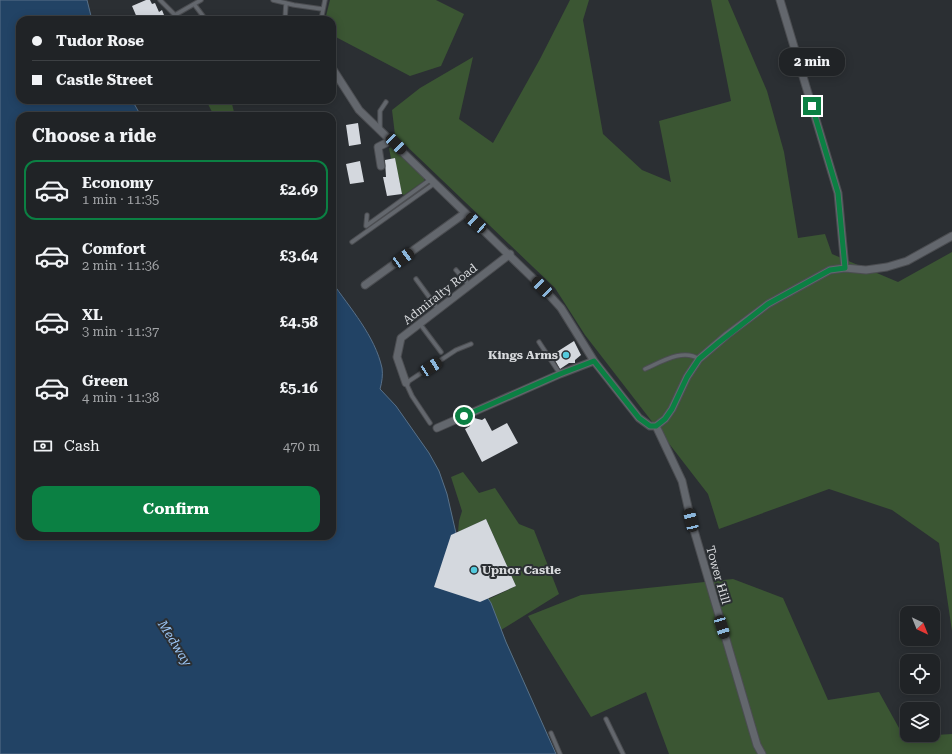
<!DOCTYPE html>
<meta charset="utf-8">
<style>
:root{--surface:#202326;--page:#2d2f32;--text:#f1f3f6;--muted:#a2a4a7;--line:#3d4043;--accent:#0b8043}
body{margin:0;font-family:"Roboto Serif",serif;background:var(--page);color:var(--text);height:100vh;display:flex;flex-direction:column;font-size:15px;white-space:nowrap}
*{box-sizing:border-box;margin:0}
p{font-size:13px;color:var(--muted)}
.icon{flex:none;width:22px;height:22px;fill:none;stroke:currentColor;stroke-width:2;stroke-linecap:round;stroke-linejoin:round}
.map{position:relative;flex:1;overflow:hidden}
.panel{position:absolute;left:16px;top:112px;width:320px;height:428px;display:flex;flex-direction:column;background:var(--surface);border-radius:12px;box-shadow:0 2px 10px #0003,0 0 0 1px var(--line)}
.panel>*{flex:none}
.guide{position:absolute;left:16px;top:16px;width:320px;height:88px;border-radius:12px;box-shadow:0 2px 10px #0003,0 0 0 1px var(--line);display:grid;align-content:center;height:88px;padding:0 16px;background:var(--surface)}
.needle{width:26px;rotate:137deg}
.fabs{position:absolute;left:900px;top:606px;display:grid;gap:8px}
.fabs a{display:grid;place-items:center;width:40px;height:40px;border-radius:8px;background:var(--surface);box-shadow:0 2px 10px #0003,0 0 0 1px var(--line);font-size:20px}
.end{position:absolute;width:18px;height:18px;margin:-9px;border:5px solid #0b8043;background:#fff;box-shadow:0 0 0 2px #fff}
.from{border-radius:50%}
.bubble{position:absolute;height:28px;border-radius:12px;background:var(--surface);box-shadow:0 2px 10px #0003,0 0 0 1px var(--line);font-size:13px;font-weight:700;line-height:28px;text-align:center}
.car{position:absolute;width:12px;height:24px;margin:-12px -6px;border-radius:5px;box-shadow:0 0 3px 1px #0007;background:linear-gradient(#222 24%,#8ab4d8 0 40%,#222 0 76%,#8ab4d8 0 86%,#222 0)}
.guide b{display:flex;align-items:center;gap:14px;height:38px;font-size:15px}
.guide b+b{border-top:1px solid var(--line)}
.guide i{width:10px;height:10px;background:var(--text)}
ul{padding:0;list-style:none}
li{display:flex;align-items:center;gap:12px;height:60px;margin:0 8px 6px;padding:0 8px;border:2px solid transparent;border-radius:12px}
li div{flex:1}
li b{display:block;font-size:15px}
li em{font-style:normal;font-weight:700}
li.selected{border-color:var(--accent)}
li>.icon{width:36px;height:36px;stroke-width:1.5}
h2{padding:0 16px;font-size:18px;line-height:48px}
.pay{display:flex;align-items:center;gap:10px;height:44px;padding:0 16px;font-size:15px}
.pay p{margin-inline-start:auto}
.action{display:flex;gap:8px;margin-top:auto;padding:8px 16px}
.action a{flex:1;height:46px;border-radius:12px;background:var(--accent);color:#fff;font-size:16px;font-weight:700;line-height:46px;text-align:center}
.map>svg:first-child{display:block}
.green{fill:#3b5633}
.water{fill:#224365;stroke:#587089}
.building{fill:#d4d8de}
.lines{fill:none;stroke-linecap:round;stroke-linejoin:round}
.service-casing{stroke:#4b4d51;stroke-width:5.5}
.minor-casing{stroke:#4b4d51;stroke-width:9}
.service{stroke:#63676d;stroke-width:3.5}
.minor{stroke:#63676d;stroke-width:7}
.route{stroke:#0b8043;stroke-width:5}
.poi-dot{fill:#54cadd;stroke:#2b2f33;stroke-width:1.5}
.labels{text-anchor:middle;dominant-baseline:central;stroke-width:4;stroke-linejoin:round;paint-order:stroke}
.street-label{font-size:12px;fill:#d7d9dc;stroke:#2b2f33}
.poi-label{font-size:12px;font-weight:bold;fill:#d7d9dc;stroke:#2b2f33;text-anchor:end}
.water-label{font-size:13px;font-style:italic;fill:#9bc5f4;stroke:#2b2f33}
</style>
<div class="map">
<svg width="952" height="754" viewBox="0 0 952 754">
<rect width="100%" height="100%" fill="#2b2f33"/>
<path class="green" d="M330 0H436L464 14 441 66 410 76 332 35V20H325Z
M570 0H589L583 20 603 134 642 170 671 182 659 121 731 101 711 0H728L767 91 784 152 798 238 825 234 832 254 898 282 952 252V631L939 543 892 510 829 489 719 529 708 494 585 335 555 288 395 135 392 110 420 88 473 57 459 119 493 143 540 59Z
M206 100H231L234 112 227 116H214Z
M396 145 424 175V181L404 195 402 194 398 175H397L395 158 391 159 389 148Z
M390 399 429 453 439 471 447 494 458 542 489 599 516 586 486 519 458 532 459 521 462 511 451 477 463 472 479 493 495 488 519 524 534 530 559 594 501 630 556 754Z
M733 579 783 598 828 700 879 692 904 737 952 734V754H669L646 692 591 717 528 616 581 595Z"/>
<path class="water" d="M0 0H87L92 20H20V100H132L141 116H20V536H332V282C350 308 375 336 382 368 383 375 382 382 380 389L396 406 429 453 439 471 447 494 458 542 483 591 491 603 506 642 556 754H0Z"/>
<path class="building" d="M146 0H150L152 4 155 3 159 12 162 10 166 20H138L132 6Z
M358 123 361 144 349 146 346 125Z
M395 158 402 194 387 196 383 177H386L385 160Z
M360 161 364 182 350 184 346 164Z
M574 341 581 355 575 360V363H569L560 369 552 355Z
M474 418 482 420 485 418 492 431 507 423 518 443 482 462 465 429 470 426 471 420Z
M486 519 516 586 480 602 434 587 451 535Z"/>
<g class="lines">
<g class="service-casing">
<path id="service" d="M160 0 175 15 201 0
M273 0 294 5 322 9
M194 4 206 20
M175 15 179 20
M285 20 286 3
M321 20 325 0
M380 129V111L386 102
M367 215 366 226 431 179
M352 242 435 183
M456 270 469 285
M416 279 438 309
M420 324 441 352
M539 342 560 374
M645 369C661 362 683 348 699 359
M430 423 412 396 406 383 456 350 471 344
M606 719 623 754
M551 733 560 754"/>
</g>
<g class="minor-casing">
<path id="minor" d="M780 0 838 193 845 268
M332 68 359 110 542 287 561 308 594 361 639 418 650 426H656L665 419 672 409 687 377 699 359 727 335 768 304 830 270 845 268 866 270 887 267 907 261 952 236
M381 166 378 147 392 140
M365 285 465 213
M406 383 397 357 401 338 510 254
M656 426 682 481 691 520 757 745 762 754
M437 428 560 374 594 361"/>
</g>
<use href="#service" class="service"/>
<use href="#minor" class="minor"/>
</g>
<g class="lines">
<path class="route" d="M464 416 560 374 594 361 639 418 650 426H656L665 419 672 409 687 377 699 359 718 343 768 304 830 270 845 268 838 193 812 106"/>
</g>
<g class="poi-dot">
<circle cx="566" cy="355" r="4"/>
<circle cx="474" cy="570" r="4"/>
</g>
<g class="labels">
<g class="street-label">
<text transform="translate(440 294) rotate(-38)">Admiralty Road</text>
<text transform="translate(718 575) rotate(74)">Tower Hill</text>
</g>
<g class="poi-label">
<text x="558" y="355">Kings Arms</text>
<text x="482" y="570" text-anchor="start">Upnor Castle</text>
</g>
<g class="water-label">
<text transform="translate(175 643) rotate(58)">Medway</text>
</g>
</g>
</svg>
<div class="fabs">
<a><svg class="needle" viewBox="-14 -14 28 28"><path d="M0-13l5 13h-10z" fill="#e53935"/><path d="M0 13l5-13h-10z" fill="#a2a4a7"/></svg></a>
<a><svg class="icon" aria-label="locate" viewBox="0 0 24 24"><circle cx="12" cy="12" r="6"/><path d="M12 2v4M12 18v4M2 12h4M18 12h4"/></svg></a>
<a><svg class="icon" aria-label="layers" viewBox="0 0 24 24"><path d="M12 4l9 5-9 5-9-5zM3 14l9 5 9-5"/></svg></a>
</div>
<i class="end from" style="left:464px;top:416px"></i>
<i class="end" style="left:812px;top:106px"></i>
<div class="bubble" style="left:779px;top:48px;width:66px">2 min</div>
<i class="car" style="left:396px;top:144px;rotate:135deg"></i>
<i class="car" style="left:476px;top:223px;rotate:312deg"></i>
<i class="car" style="left:403px;top:258px;rotate:54deg"></i>
<i class="car" style="left:542px;top:287px;rotate:315deg"></i>
<i class="car" style="left:431px;top:367px;rotate:57deg"></i>
<i class="car" style="left:691px;top:520px;rotate:347deg"></i>
<i class="car" style="left:722px;top:627px;rotate:163deg"></i>
<div class="guide">
<b><i class="from"></i>Tudor Rose</b>
<b><i></i>Castle Street</b>
</div>
<section class="panel">
<h2>Choose a ride</h2>
<ul>
<li class="selected"><svg class="icon" aria-label="car" viewBox="0 0 24 24"><path d="M5 17H2v-5l4-1 3-4h7l3 4 3 1v5h-3M9 17h6M6 11h13"/><circle cx="7" cy="17" r="2"/><circle cx="17" cy="17" r="2"/></svg><div><b>Economy</b><p>1 min · 11:35</p></div><em>£2.69</em></li>
<li><svg class="icon" aria-label="car" viewBox="0 0 24 24"><path d="M5 17H2v-5l4-1 3-4h7l3 4 3 1v5h-3M9 17h6M6 11h13"/><circle cx="7" cy="17" r="2"/><circle cx="17" cy="17" r="2"/></svg><div><b>Comfort</b><p>2 min · 11:36</p></div><em>£3.64</em></li>
<li><svg class="icon" aria-label="car" viewBox="0 0 24 24"><path d="M5 17H2v-5l4-1 3-4h7l3 4 3 1v5h-3M9 17h6M6 11h13"/><circle cx="7" cy="17" r="2"/><circle cx="17" cy="17" r="2"/></svg><div><b>XL</b><p>3 min · 11:37</p></div><em>£4.58</em></li>
<li><svg class="icon" aria-label="car" viewBox="0 0 24 24"><path d="M5 17H2v-5l4-1 3-4h7l3 4 3 1v5h-3M9 17h6M6 11h13"/><circle cx="7" cy="17" r="2"/><circle cx="17" cy="17" r="2"/></svg><div><b>Green</b><p>4 min · 11:38</p></div><em>£5.16</em></li>
</ul>
<div class="pay"><svg class="icon" aria-label="cash" viewBox="0 0 24 24"><path d="M3 7h18v10H3z"/><circle cx="12" cy="12" r="2"/></svg>Cash<p>470 m</p></div>
<div class="action"><a>Confirm</a></div>
</section>
</div>
